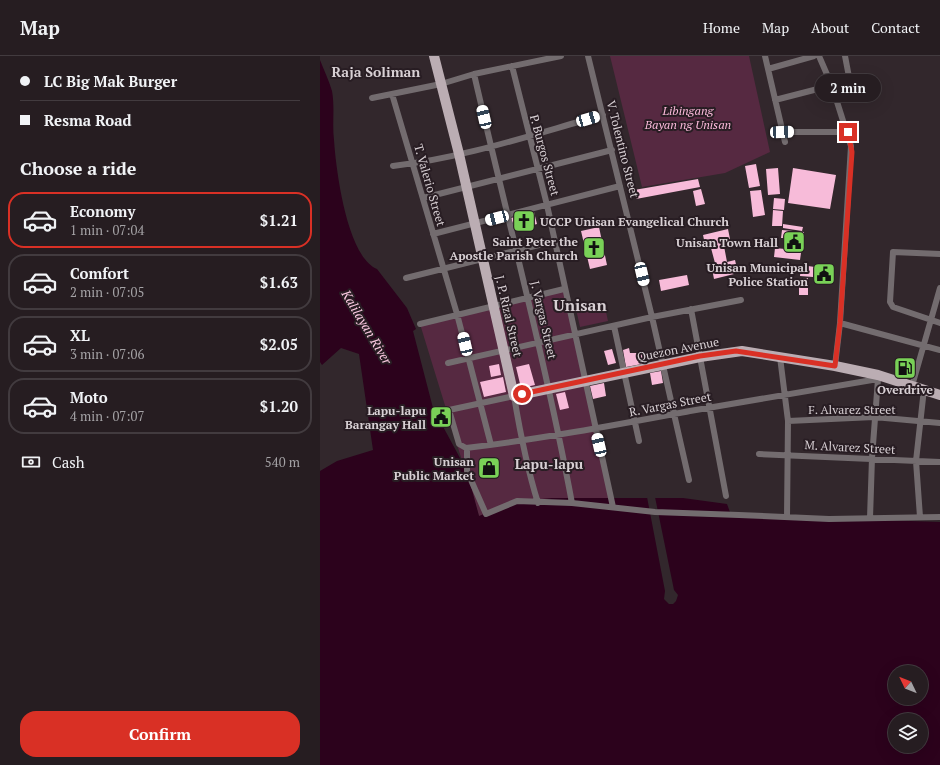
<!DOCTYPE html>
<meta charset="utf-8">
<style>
:root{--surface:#261d21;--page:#2e262a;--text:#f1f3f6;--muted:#a4a2a5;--line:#423b3f;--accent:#d93025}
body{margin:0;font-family:"PT Serif",serif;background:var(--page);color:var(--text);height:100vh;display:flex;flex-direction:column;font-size:15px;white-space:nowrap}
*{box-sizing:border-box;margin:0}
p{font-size:13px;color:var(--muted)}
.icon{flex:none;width:22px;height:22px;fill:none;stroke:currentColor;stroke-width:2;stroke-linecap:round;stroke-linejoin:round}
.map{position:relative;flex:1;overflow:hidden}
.panel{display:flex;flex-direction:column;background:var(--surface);width:320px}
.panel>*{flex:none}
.banner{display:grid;align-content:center;height:88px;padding:0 20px;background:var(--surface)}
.needle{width:26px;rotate:313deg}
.buttons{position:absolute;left:568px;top:609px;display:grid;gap:8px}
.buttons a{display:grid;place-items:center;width:40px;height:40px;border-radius:50%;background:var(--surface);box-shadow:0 4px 16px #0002,0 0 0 1px var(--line);font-size:20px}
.end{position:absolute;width:18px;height:18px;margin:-9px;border:5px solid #d93025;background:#fff;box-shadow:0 0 0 2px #fff}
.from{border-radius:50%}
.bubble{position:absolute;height:28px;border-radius:14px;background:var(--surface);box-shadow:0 4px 16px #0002,0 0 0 1px var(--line);font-size:13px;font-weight:800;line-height:28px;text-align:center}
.car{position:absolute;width:12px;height:24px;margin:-12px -6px;border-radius:5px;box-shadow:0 0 3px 1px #0007;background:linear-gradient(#fff 24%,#345 0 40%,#fff 0 76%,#345 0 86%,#fff 0)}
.banner b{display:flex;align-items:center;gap:14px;height:38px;font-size:15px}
.banner b+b{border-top:1px solid var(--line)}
.banner i{width:10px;height:10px;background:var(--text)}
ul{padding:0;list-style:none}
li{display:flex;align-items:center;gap:12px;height:56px;margin:0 8px 6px;padding:0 12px;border:2px solid var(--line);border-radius:16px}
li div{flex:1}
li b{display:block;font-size:15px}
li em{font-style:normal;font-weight:800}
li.active{border-color:var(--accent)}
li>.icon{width:36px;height:36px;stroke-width:1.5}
h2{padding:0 20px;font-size:18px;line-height:48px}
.pay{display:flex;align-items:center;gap:10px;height:44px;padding:0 20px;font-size:15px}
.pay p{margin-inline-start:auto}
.action{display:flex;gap:8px;margin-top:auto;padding:8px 20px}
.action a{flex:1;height:46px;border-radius:16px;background:var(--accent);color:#fff;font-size:16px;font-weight:800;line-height:46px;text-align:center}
header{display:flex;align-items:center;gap:24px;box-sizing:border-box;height:56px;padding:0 20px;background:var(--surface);border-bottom:1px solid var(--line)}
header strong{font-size:19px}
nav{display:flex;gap:22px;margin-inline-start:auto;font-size:14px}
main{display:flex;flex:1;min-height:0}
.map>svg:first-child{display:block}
.green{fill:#562941}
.water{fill:#2c021c;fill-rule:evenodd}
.pier{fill:#32272c}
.building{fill:#f7bbd9}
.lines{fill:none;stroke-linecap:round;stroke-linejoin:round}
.minor{stroke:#736c6f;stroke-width:6}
.primary{stroke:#bbadb3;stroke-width:10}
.route{stroke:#d93025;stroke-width:5}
.labels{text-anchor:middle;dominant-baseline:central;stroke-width:4;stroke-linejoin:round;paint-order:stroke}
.park-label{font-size:12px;font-style:italic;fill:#fcbadb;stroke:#281d23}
.street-label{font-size:12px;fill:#d8d0d4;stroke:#281d23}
.poi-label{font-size:12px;font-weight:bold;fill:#d8d0d4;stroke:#281d23;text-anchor:end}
.water-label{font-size:13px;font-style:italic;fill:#fccae2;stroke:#281d23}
.quarter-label{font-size:14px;font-weight:bold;fill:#d8d0d4;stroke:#281d23}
.district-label{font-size:16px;font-weight:bold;fill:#d8d0d4;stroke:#281d23}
</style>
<header>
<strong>Map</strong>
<nav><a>Home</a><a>Map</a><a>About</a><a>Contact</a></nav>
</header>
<main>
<section class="panel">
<div class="banner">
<b><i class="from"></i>LC Big Mak Burger</b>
<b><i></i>Resma Road</b>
</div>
<h2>Choose a ride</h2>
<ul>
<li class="active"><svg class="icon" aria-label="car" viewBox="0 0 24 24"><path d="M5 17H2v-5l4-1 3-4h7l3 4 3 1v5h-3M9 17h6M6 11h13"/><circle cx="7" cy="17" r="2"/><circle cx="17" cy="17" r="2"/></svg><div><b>Economy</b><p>1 min · 07:04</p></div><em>$1.21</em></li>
<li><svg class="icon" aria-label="car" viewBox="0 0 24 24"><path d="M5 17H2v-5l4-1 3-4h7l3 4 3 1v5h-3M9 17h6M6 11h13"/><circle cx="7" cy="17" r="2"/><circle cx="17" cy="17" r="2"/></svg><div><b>Comfort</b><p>2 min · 07:05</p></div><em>$1.63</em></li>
<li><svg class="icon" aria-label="car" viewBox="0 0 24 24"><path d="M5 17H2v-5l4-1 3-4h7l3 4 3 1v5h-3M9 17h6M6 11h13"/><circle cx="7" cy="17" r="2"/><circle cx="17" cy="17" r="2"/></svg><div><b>XL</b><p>3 min · 07:06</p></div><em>$2.05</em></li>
<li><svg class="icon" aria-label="car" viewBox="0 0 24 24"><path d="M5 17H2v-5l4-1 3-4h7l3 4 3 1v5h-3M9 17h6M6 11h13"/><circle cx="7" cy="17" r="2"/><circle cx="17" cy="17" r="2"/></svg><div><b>Moto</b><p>4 min · 07:07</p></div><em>$1.20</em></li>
</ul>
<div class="pay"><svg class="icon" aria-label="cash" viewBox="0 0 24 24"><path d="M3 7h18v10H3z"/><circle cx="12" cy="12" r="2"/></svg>Cash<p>540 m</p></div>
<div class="action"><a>Confirm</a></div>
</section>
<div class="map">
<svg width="620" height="709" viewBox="0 0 620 709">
<rect width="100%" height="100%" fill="#32272c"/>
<path class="green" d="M290 0H429L450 96 405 117 322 131Z
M244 233 293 451 159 460 100 268Z
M284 247 288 265 260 271 256 253Z"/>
<path class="water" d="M0 4C4 14 9 25 12 35 15 51 12 68 14 84 16 114 27 201 57 213L87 252 96 273 93 275 113 352 147 415 159 460 197 445 232 442H363L407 448 411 459 620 466V709H0V415L17 405 53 394 39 298 21 292 2 309 0 306ZM575 616H601V642H575ZM575 664H601V690H575Z"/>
<path class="pier" d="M327 441H335L354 534 358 539 356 545 353 548H349L344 543 345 535Z"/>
<path class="building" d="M436 108 440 130 429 132 425 110Z
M458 112 460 138 448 139 446 113Z
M473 112 516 119 510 153 468 147Z
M378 123 380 131 316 143 314 134Z
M381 133 385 148 376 150 373 135Z
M441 134 445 159 433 161 430 135Z
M454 142 465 143 464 154 453 153Z
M453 154 463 155 462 170H452Z
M214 156 217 168 195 174 191 162Z
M463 168 483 171 482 175 463 172Z
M279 171 287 209 270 213 261 175Z
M408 173 411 188 404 190 407 206 415 204 418 217 394 223 391 208 395 207 391 192 386 193 383 179Z
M462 174 484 176 480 204 454 201 455 192 465 193 466 182H461Z
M481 209 495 211 493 221 480 220Z
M498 212 511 213 510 224 497 223Z
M367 219 369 229 341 235 339 224Z
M488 222V239H479V223Z
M309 292 310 297H324L327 307 306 311 303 294Z
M292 293 296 307 288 309 284 295Z
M179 308 181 319 171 321 169 310Z
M209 308 215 329 201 332 196 311Z
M341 315 343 327 332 329 330 317Z
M183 321 186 336 164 341 160 326Z
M284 327 286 340 273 343 270 330Z
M245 336 249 352 240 354 236 338Z
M121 355 124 363 120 365 117 356Z"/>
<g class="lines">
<path class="minor" d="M268 0 332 261 369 424
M445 0 465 86
M499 0 512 30 531 90 520 267 515 310
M192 10 227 149 293 451
M448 13 494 0
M154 18C187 161 225 303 252 447
M72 38 137 258 171 389
M52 42 121 28 154 18 241 0
M455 44 525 26 529 21 525 0
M462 76H528
M73 110C144 102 214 78 283 59
M103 142 292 94
M113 178 300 130
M620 198 573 196 570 246 573 251 620 267
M86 222 235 185
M371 253 406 440
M520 267 620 294
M100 268 244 233
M294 270 319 385
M460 301 468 365 467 461
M128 307 332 261 421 244
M592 330 620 232
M468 365 554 361 620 367
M147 392V415L166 458 197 445 252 447 335 456 419 459 509 463 620 461
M439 398 620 406
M218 447C207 412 200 376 194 340L129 354 139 388 146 392C221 383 295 369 370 355 432 344 495 334 558 323V319
M600 461 596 405 604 333
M550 462 552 402 558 323"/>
<path class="primary" d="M114 0 139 98 194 340 380 301 422 295 515 310 558 319 620 339"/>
</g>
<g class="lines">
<path class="route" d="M202 338 380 300 416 295 515 310 520 267 532 96 528 76"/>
</g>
<defs>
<g id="church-square" transform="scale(1.15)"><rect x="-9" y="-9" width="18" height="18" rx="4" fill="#79d157" stroke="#281d23"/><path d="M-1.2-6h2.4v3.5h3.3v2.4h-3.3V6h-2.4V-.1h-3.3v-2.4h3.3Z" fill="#111"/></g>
<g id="civic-square" transform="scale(1.15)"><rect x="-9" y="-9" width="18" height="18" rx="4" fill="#79d157" stroke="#281d23"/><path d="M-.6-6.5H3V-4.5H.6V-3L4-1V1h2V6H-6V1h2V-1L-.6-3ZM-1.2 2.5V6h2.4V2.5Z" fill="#111"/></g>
<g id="fuel-square" transform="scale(1.15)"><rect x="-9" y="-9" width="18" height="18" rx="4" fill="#79d157" stroke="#281d23"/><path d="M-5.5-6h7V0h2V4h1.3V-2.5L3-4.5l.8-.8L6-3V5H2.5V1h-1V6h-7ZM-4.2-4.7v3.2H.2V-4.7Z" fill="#111"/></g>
<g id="shop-square" transform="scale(1.15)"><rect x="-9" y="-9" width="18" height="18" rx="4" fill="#79d157" stroke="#281d23"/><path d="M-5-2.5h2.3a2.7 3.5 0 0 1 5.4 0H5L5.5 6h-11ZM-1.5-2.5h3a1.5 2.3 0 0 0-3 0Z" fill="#111"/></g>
</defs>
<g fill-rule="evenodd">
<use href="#church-square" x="204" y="165"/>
<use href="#civic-square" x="474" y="186"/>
<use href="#church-square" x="274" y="192"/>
<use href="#civic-square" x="504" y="218"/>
<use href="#fuel-square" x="585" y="312"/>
<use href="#civic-square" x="121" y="361"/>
<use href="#shop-square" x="169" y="412"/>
</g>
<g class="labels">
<g class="park-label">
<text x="368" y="54">Libingang<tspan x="368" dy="14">Bayan ng Unisan</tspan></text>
</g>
<g class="street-label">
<text transform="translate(303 93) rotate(76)">V. Tolentino Street</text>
<text transform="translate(225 99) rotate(75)">P. Burgos Street</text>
<text transform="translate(110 129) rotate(74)">T. Valerio Street</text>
<text transform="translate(189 260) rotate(77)">J. P. Rizal Street</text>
<text transform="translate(224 264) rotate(77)">J. Vargas Street</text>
<text transform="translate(358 293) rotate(-11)">Quezon Avenue</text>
<text transform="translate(350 348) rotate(-11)">R. Vargas Street</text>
<text x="532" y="353">F. Alvarez Street</text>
<text transform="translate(530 391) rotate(3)">M. Alvarez Street</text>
</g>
<g class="poi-label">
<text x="220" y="165" text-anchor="start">UCCP Unisan Evangelical Church</text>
<text x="258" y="185">Saint Peter the<tspan x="258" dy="14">Apostle Parish Church</tspan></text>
<text x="458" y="186">Unisan Town Hall</text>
<text x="488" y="211">Unisan Municipal<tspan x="488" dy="14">Police Station</tspan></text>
<text x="585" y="333" text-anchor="middle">Overdrive</text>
<text x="106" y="354">Lapu-lapu<tspan x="106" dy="14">Barangay Hall</tspan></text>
<text x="154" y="405">Unisan<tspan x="154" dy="14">Public Market</tspan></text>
</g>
<g class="water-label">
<text transform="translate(47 271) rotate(59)">Kalilayan River</text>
</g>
<g class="quarter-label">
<text x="56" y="15">Raja Soliman</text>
<text x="229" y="407">Lapu-lapu</text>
</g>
<g class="district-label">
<text x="260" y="249">Unisan</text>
</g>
</g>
</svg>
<div class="buttons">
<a><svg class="needle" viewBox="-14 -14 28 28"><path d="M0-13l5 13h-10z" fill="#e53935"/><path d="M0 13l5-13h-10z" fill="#a4a2a5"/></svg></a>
<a><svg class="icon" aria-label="layers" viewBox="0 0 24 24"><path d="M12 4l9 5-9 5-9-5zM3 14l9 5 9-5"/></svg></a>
</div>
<i class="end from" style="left:202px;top:338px"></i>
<i class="end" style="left:528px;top:76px"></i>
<div class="bubble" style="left:495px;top:18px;width:66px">2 min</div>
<i class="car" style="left:164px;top:61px;rotate:347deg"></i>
<i class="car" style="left:268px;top:63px;rotate:74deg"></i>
<i class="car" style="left:462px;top:76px;rotate:88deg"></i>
<i class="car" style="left:177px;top:162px;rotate:255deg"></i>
<i class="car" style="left:322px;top:218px;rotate:167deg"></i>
<i class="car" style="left:145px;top:288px;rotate:347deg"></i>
<i class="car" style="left:279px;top:389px;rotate:347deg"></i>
</div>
</main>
